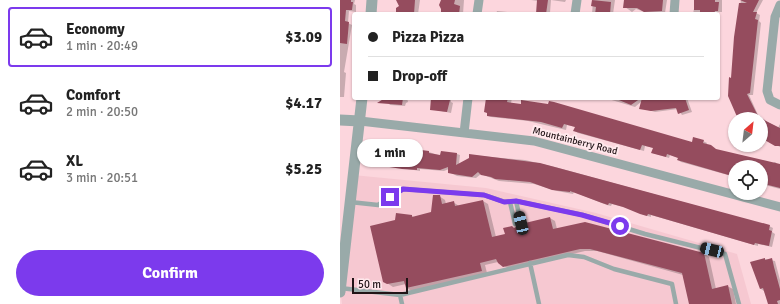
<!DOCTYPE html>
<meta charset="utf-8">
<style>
:root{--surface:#fff;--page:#f6f6f6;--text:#222;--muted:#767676;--line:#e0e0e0;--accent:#7c3aed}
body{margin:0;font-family:Signika,sans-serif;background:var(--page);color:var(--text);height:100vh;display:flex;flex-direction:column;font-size:15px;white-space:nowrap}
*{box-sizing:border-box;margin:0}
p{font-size:13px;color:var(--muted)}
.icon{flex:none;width:22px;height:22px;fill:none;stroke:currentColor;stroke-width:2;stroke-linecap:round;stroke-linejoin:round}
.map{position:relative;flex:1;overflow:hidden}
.drawer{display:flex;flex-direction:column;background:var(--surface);width:340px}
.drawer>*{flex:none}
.hud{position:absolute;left:12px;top:12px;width:368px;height:88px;border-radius:4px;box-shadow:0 1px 3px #0004;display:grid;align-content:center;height:88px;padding:0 16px;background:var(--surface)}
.needle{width:26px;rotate:28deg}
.tools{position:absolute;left:388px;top:112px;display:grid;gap:8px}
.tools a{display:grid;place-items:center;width:40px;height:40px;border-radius:50%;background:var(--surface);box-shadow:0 1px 3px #0004;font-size:20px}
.scale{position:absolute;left:12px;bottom:10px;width:56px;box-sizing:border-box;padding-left:4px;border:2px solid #211417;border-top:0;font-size:11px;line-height:14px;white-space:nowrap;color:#211417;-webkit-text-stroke:3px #ffe8ec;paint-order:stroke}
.end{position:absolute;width:18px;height:18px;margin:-9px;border:5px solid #7c3aed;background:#fff;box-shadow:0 0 0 2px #fff}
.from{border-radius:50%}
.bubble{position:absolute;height:28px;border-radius:14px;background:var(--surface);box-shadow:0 1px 3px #0004;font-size:13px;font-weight:700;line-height:28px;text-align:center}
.car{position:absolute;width:12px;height:24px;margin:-12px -6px;border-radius:5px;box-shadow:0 0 3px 1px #0007;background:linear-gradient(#222 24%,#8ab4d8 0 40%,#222 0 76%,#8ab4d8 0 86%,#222 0)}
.hud b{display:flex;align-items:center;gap:14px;height:38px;font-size:15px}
.hud b+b{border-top:1px solid var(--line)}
.hud i{width:10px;height:10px;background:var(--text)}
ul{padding:7px 0 0;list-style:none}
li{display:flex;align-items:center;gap:12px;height:60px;margin:0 8px 6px;padding:0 8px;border:2px solid transparent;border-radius:4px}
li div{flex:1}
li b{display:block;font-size:15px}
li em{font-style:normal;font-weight:700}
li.on{border-color:var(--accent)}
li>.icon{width:36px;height:36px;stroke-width:1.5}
.button{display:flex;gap:8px;margin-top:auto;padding:8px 16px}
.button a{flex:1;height:46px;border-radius:24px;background:var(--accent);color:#fff;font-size:16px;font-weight:700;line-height:46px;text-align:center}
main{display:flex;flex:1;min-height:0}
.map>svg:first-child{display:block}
.built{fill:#f6c8d1}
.shadow{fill:#0003}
.building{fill:#954c5e}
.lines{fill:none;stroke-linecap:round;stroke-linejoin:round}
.service{stroke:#99aaa9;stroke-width:4.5}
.minor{stroke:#99aaa9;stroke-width:9}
.tertiary{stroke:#99aaa9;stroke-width:11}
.route{stroke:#7c3aed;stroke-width:5}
.labels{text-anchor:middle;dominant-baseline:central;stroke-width:4;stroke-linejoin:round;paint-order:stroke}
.street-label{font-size:10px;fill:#211417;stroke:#ffe8ec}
</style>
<main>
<section class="drawer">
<ul>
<li class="on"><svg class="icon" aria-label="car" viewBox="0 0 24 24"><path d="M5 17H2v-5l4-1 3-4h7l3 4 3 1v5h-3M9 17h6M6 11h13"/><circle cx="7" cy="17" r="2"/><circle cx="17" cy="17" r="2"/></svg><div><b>Economy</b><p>1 min · 20:49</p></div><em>$3.09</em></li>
<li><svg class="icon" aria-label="car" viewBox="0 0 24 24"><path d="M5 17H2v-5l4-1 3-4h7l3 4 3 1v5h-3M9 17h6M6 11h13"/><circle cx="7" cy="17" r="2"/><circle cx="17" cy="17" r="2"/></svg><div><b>Comfort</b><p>2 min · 20:50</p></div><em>$4.17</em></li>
<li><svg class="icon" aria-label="car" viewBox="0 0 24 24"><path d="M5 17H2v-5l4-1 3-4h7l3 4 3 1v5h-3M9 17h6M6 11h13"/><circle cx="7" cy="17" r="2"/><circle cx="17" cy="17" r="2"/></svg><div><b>XL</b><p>3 min · 20:51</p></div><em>$5.25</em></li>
</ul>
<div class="button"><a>Confirm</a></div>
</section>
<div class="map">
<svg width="440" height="304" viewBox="0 0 440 304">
<rect width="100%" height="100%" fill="#fcd6dd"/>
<path class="built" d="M13 175 146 188 256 213 397 254 411 304H2L0 288Z"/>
<path class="shadow" d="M0 0H15L14 4 16 5V12L9 11 8 23 12 25 4 72 6 73 4 97H0Z
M59 0H80L78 14H57L60 6Z
M102 0H124L123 14H101Z
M191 0H226L225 2 211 0 210 13 217 14H197L198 1Z
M253 0H275L273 14H252Z
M285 0H327L325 13H308L296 9 292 12 285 7Z
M359 0H382V12H378V14H353L355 3Z
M401 0H423L416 13 420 15 419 21 421 23 413 95H409L419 117 438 128 440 124V147L421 137V119H396L398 118 392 80 395 37Z
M157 11 176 13 178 14H156Z
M44 98H67L68 102 66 103 65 106 50 105Z
M92 98H111V102L113 103 111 113 91 109Z
M147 98H172L171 103 353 143 363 141 367 143 366 145 377 150 431 164 435 162 440 166V189L421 184V167H395V177L341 162 338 160 339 158 330 155 329 158 316 154 313 153 314 148 305 146 304 151 238 133 235 131 236 127 227 125 226 130 188 121 151 117 148 116Z
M265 98H347L352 112 342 115 338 109 315 112 301 108 302 101 295 107Z
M89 152 101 156 117 154 120 155 119 164 130 158V155L185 160 215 167 429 226 433 228 432 232 435 234 432 247 418 244V246L311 215V217L304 215 288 208 272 204 271 206 267 205 234 192 233 194 217 191 194 184 159 181 141 174 136 178 117 176 109 172V169L104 171 80 169V171L42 165Z
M99 196 105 200 106 204 113 202 119 206 143 201 148 204 156 237 166 235 175 229 183 228 210 218 215 221 217 229 364 254 369 257 376 289 387 286 393 289 396 304H350L343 275 257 251H245L169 269 158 262 145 265 147 273 72 291 66 288V284L53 287 44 281 72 216 74 217 92 213Z
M425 259 435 261 440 280V304H429L424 291 421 289 412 263Z"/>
<path class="building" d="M0 0H11V2H13L12 10H6L5 21 9 22 7 44 0 43Z
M56 0H75L74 14H56V8L59 6Z
M101 0H115L114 4 120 6 119 14H101V9L99 5Z
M197 0H208L206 14H196Z
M252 0 271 2 270 14H255L256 7 251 6Z
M284 0H323L322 11 304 12 297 8H283Z
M354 0H375V2H379L378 11H375L374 14H360V10H354Z
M400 0H419L413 12H417L415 19 418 20 410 93 407 94 417 114 426 121 440 128V146H435L421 138V119H398L388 96 389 77 391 78 394 37 399 3H407Z
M45 98H63L62 105 37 103Z
M91 98 110 100 107 112 90 110Z
M146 98H168L167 102 181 104V100L208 104 209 101 214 102 352 142 353 137 364 140 363 143 371 145 376 149 440 164V188L424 184 426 178 421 176V167H395L392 176 337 160 338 158 327 154 326 157 311 153 313 148 302 145 300 150 233 131 235 127 224 124 222 128 201 122 147 116V113L144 112Z
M274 98H301L291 105Z
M302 98H345L349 110 338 114 336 108 311 111 299 109Z
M43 145 89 151V153L100 155 101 151 117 153 116 165 129 158V154L200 163 430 225 429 230 432 231 429 246 415 243 414 245 308 214 307 216 300 214 283 207 269 203 268 205 262 203 230 191V192L212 190 190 182 155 179 151 177 141 175 138 172 132 177 113 174 108 173V167L100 170 77 168V170L62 169 43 166 38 164 40 147Z
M93 195H100L102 204 114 201 115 206 143 200 152 237 165 234 163 228 172 226 174 228 178 226 182 227 185 223 210 217 213 229 245 222 364 253 372 289 388 285 392 304H349L342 273 250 249H240L163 267 158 263 156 259 140 263 142 271 66 288 64 281 47 284 43 282 30 226 55 220 56 213 72 215V217L91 212Z
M425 258V260L432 258 434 267 440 289V300L437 301 438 304H428L423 288 420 289 410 262Z"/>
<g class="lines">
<path class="service" d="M176 201 181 223
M10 202 38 205 63 189 144 195 165 202 176 201 243 215 305 234 385 254 399 304
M170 202 175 224
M190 263 199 304
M0 288 60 295 228 255 244 257 274 269 332 284 336 304
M60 295 62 304"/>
<path class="minor" d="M440 5 435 17 427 91 430 100 440 105
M137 14 139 0
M235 14 237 0
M334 14 335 0
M20 121 194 141 440 207
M124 133 128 98"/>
<path class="tertiary" d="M31 14 32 0
M0 120 20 121
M0 292 22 98"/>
</g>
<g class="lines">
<path class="route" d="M50 197 63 189 144 195 164 202 176 201 242 215 280 226"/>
</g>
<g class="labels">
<g class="street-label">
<text transform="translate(235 141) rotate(14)">Mountainberry Road</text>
</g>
</g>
</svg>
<div class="tools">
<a><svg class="needle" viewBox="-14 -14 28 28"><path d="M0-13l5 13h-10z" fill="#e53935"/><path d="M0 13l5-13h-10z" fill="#767676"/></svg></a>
<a><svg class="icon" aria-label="locate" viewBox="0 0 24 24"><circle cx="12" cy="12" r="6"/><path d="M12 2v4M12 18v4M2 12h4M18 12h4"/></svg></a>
</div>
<div class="scale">50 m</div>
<i class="end from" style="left:280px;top:226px"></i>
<i class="end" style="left:50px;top:197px"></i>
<div class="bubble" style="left:17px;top:139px;width:66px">1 min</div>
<i class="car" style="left:181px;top:223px;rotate:347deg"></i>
<i class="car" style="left:372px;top:250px;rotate:284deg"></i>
<div class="hud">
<b><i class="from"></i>Pizza Pizza</b>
<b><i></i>Drop-off</b>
</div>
</div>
</main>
